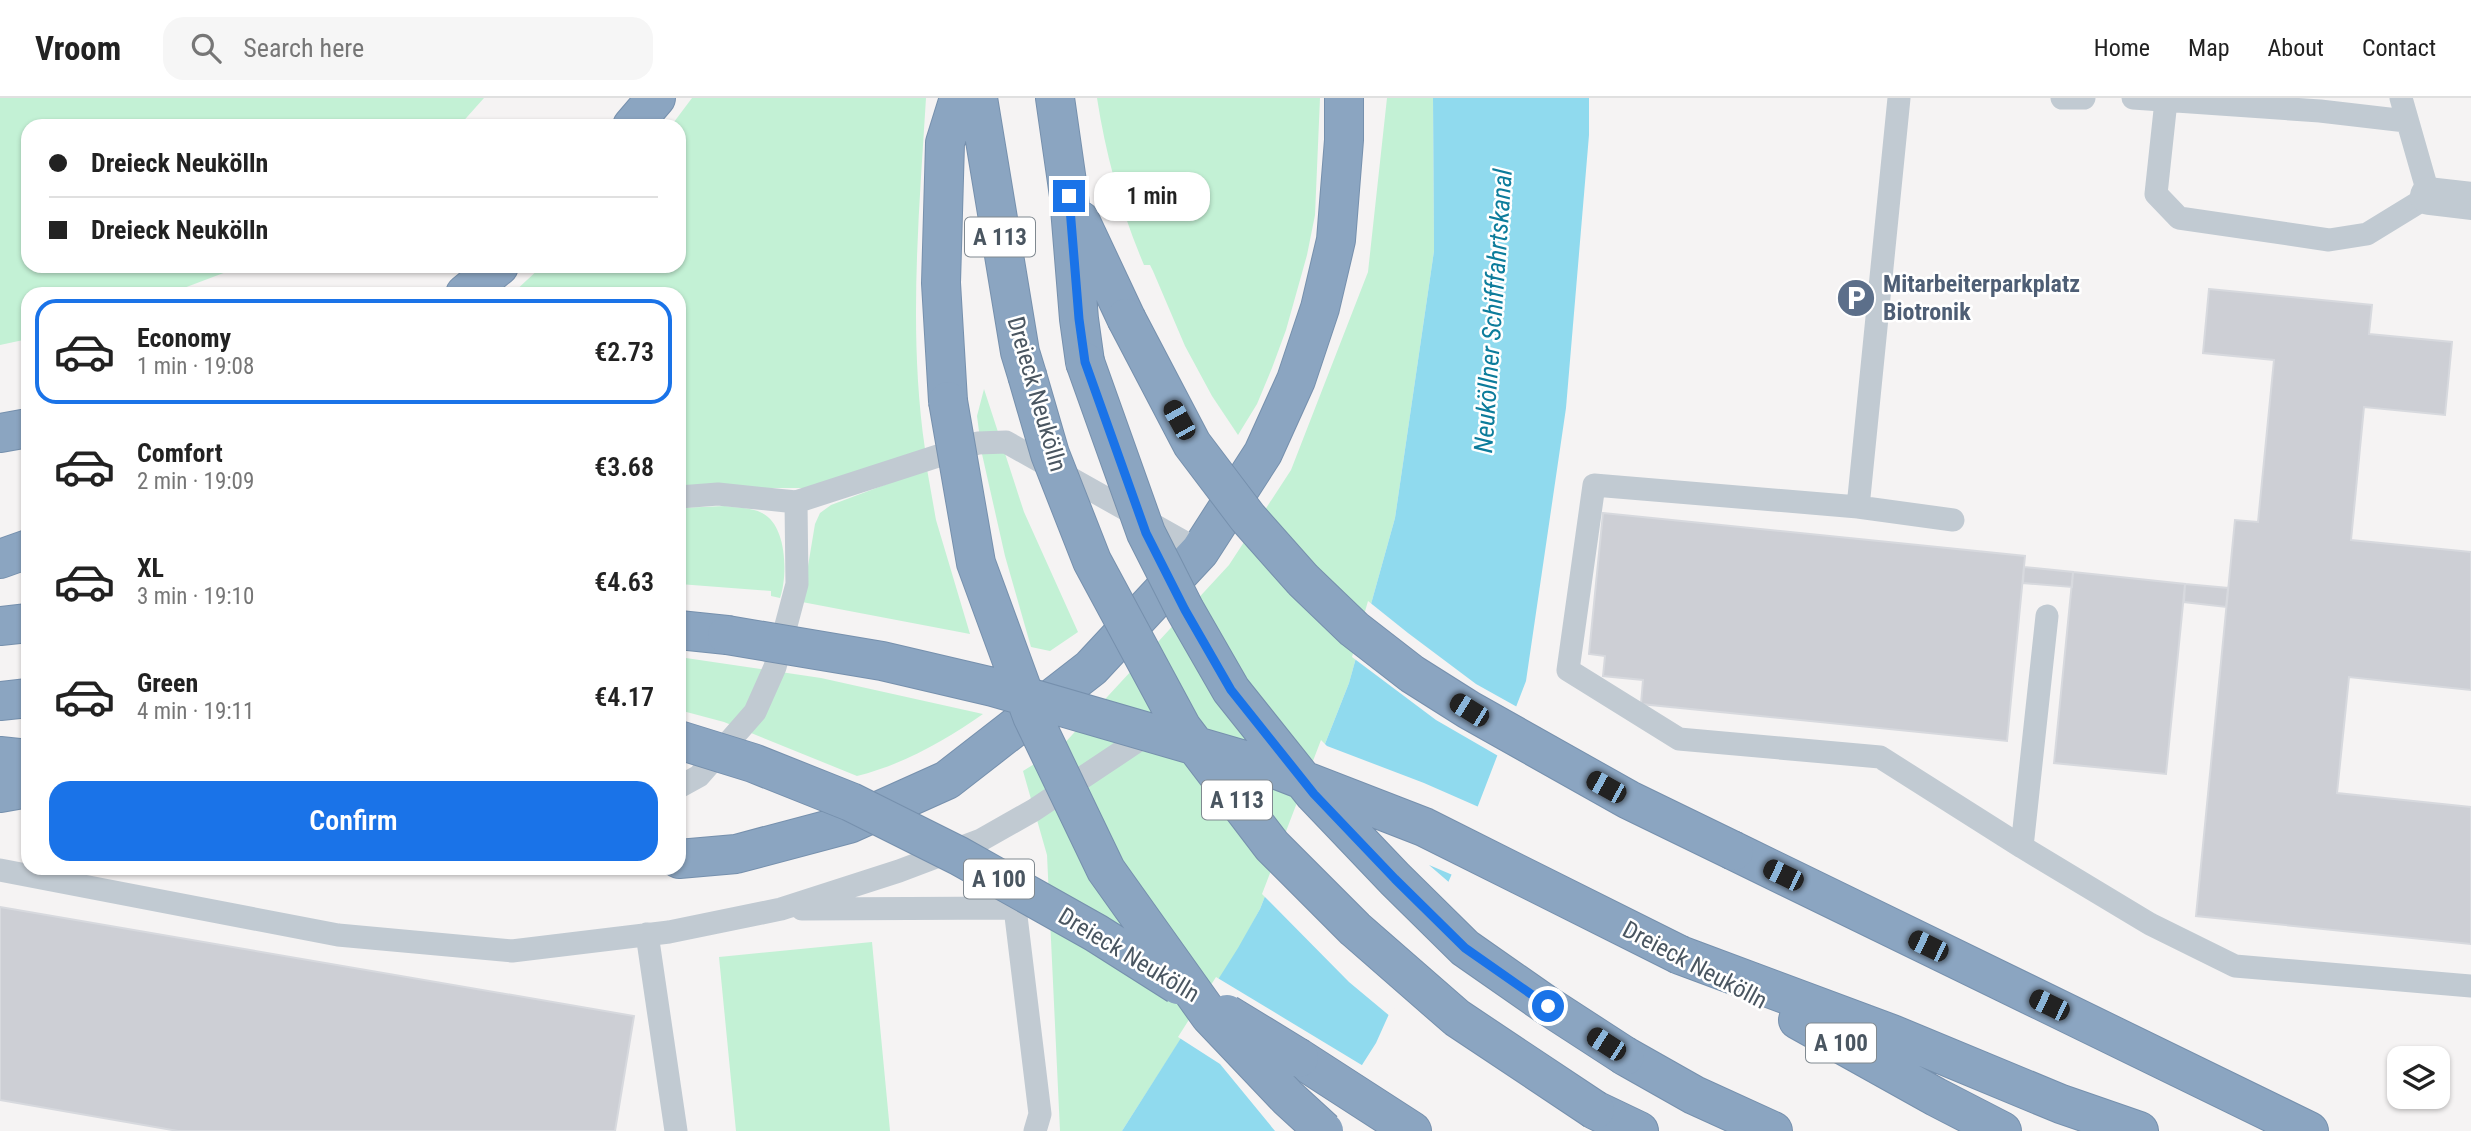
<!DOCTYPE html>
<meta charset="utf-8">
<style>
:root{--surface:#fff;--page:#f6f6f6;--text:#222;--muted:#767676;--line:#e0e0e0;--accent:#1a73e8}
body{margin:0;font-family:"Roboto Condensed",sans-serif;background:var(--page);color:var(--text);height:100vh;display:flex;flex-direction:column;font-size:26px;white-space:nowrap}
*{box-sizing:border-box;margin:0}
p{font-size:23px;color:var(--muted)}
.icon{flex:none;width:38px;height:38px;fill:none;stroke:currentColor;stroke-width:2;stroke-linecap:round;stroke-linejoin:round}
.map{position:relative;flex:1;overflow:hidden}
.drawer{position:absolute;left:21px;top:189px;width:665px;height:588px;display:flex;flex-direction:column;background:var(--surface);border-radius:21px;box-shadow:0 2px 5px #0004}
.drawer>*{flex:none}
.top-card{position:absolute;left:21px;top:21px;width:665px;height:154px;border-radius:21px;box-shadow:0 2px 5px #0004;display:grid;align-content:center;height:154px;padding:0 28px;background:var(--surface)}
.buttons{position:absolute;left:2387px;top:948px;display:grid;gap:14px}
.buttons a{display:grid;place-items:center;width:63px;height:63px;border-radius:14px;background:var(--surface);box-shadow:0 2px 5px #0004;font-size:35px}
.end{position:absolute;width:32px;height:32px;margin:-16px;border:9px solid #1a73e8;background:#fff;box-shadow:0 0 0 4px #fff}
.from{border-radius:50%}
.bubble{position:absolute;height:49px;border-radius:21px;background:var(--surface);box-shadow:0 2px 5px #0004;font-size:23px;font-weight:600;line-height:49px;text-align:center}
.car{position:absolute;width:21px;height:42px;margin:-21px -10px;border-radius:9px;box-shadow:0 0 5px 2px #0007;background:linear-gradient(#222 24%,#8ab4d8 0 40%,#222 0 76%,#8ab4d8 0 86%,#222 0)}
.top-card b{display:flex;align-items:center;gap:24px;height:66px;font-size:26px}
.top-card b+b{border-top:2px solid var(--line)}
.top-card i{width:18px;height:18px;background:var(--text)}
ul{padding:12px 0 0;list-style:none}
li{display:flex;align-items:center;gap:21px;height:105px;margin:0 14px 10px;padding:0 14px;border:4px solid transparent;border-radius:21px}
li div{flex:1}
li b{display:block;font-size:26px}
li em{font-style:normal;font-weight:600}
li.active{border-color:var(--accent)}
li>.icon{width:63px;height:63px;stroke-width:1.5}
.primary-button{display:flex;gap:14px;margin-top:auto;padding:14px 28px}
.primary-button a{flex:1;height:80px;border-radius:21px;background:var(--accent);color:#fff;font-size:28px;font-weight:600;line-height:80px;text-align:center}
header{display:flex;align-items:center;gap:42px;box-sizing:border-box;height:98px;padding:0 35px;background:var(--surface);border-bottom:2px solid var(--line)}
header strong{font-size:33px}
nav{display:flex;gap:38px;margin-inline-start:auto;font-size:24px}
.search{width:490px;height:63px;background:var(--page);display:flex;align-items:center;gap:18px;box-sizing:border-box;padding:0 24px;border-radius:21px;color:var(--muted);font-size:26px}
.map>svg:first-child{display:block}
.green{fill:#c3f1d5}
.water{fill:#90daee}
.pier{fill:#f5f3f3}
.building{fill:#cdcfd5;stroke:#d7d9de;stroke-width:2}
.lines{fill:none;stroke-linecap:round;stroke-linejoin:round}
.highway-casing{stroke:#7690ad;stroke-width:40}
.lane{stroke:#c1cad2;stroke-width:23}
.street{stroke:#c1cad2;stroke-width:38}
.highway{stroke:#8ba5c1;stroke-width:38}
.highway-bridge-casing{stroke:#7690ad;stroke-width:40;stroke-linecap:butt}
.highway-bridge{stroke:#8ba5c1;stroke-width:38}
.route{stroke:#1a73e8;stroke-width:9}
.labels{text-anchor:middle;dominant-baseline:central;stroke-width:5;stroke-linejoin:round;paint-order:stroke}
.shield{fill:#fff;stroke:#808990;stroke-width:2}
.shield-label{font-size:23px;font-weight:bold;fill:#4a5661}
.service-label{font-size:24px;font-weight:bold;fill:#4e5e75;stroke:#fff;text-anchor:start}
.street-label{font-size:24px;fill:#4a5661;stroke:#fff}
.water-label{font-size:26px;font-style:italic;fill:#0c7c9b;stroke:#fff}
</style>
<header>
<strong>Vroom</strong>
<div class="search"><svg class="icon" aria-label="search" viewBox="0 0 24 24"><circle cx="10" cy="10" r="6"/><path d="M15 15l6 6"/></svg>Search here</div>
<nav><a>Home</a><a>Map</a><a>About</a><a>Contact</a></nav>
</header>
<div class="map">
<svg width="2471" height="1033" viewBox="0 0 2471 1033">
<rect width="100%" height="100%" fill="#f5f3f3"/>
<path class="green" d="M0 0H484L459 28H28V168H242L168 196H28V241L0 247Z
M692 0H926C919 116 908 235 925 351L810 390H679V196H512L542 168H679V28H671Z
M1097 0H1320L1315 117 1307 157 1286 232 1272 270 1257 306 1238 337 1212 298 1185 248 1153 173 1150 167H1144C1121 113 1106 58 1097 0Z
M1387 0H1433L1434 153 1395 420 1349 585 1260 811 1239 850 1122 1033H1060L1047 757 1023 673 1060 650 1229 467 1291 372 1368 174Z
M984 291 1024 414 1078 534 1050 553 1031 549 1005 458 982 356 977 318Z
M927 371 936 422 970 536 802 504 815 426 820 415 831 407Z
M725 408C736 410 751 409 762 415 787 427 788 477 780 500L771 498V493L679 486V410Z
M679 559 821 580 983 616C946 642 902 667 857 678L724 624 679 612Z
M872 844 890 1033H736L719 859Z"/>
<path class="water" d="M1433 0H1589V37L1566 310 1526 583 1451 778 1376 945 1320 1033H1122L1238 850 1260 811 1349 585 1395 420 1434 153Z"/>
<path class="pier" d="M1368 503 1408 535 1476 586 1519 610 1500 659 1436 622 1352 559Z
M1321 642 1327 648 1424 685 1481 710 1455 778 1429 767 1451 786 1391 919 1349 884 1262 796Z
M1216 879 1365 969 1324 1033H1275L1220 966 1178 939Z"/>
<path class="building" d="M2209 191 2372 207 2369 236 2452 244 2445 317 2364 309 2351 442 2471 454V592L2349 579 2337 695 2471 709V846L2196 818 2235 422 2258 424 2274 262 2203 255Z
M1603 415 2025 458 2007 643 1641 606 1643 582 1603 578 1605 558 1589 556Z
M2024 469 2073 474 2072 489 2023 485Z
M2073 474 2185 486 2166 676 2054 665Z
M2185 486 2228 490 2226 509 2184 504Z
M0 809 634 918 615 1033H178L0 1002Z"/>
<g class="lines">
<g class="highway-casing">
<path id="highway" d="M978 0 1020 254 1027 277
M1055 0 1069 98 1079 221 1085 264
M632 28 656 0
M1080 122 1126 220
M465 196 499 168
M948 303 941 185 945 45 959 0
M0 335 28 330
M0 461 28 451
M0 528 28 525
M679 532 727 537
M0 603 28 600
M0 658 28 661
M0 695 28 690
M1734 753 2309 1033
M679 761 736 756 849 726 947 682 1091 570 1200 453 1263 355 1296 282 1320 210 1336 142 1344 42V0
M1680 857 1892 936 2061 1006 2139 1033
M1798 922 1936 999 2002 1033
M1625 958 1694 997 1773 1033
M1299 960 1412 1033
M1595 1012 1639 1033"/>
</g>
<path class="lane" d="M2062 0H2084
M2133 0 2320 13 2406 23
M2166 3 2156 96 2179 120 2329 142 2367 136 2429 98 2401 0
M679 399 718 396 796 404 978 345 1006 344 1200 453
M1858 409 1899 0
M1953 422 1858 409 1594 387 1568 572 1679 641 1880 659 2022 749
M2047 518 2022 749 2150 826 2235 868 2471 888
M679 689 699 678 755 614 775 569 797 486 796 404
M0 772 338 837 512 853 669 834 781 811 899 773 981 742 1034 712 1136 644
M802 811 1015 810 1040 1016 1035 1033
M647 836 676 1033"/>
<path class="street" d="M2429 98 2471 103"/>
<use href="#highway" class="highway"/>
<g class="highway-bridge-casing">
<path id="highway-bridge" d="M1126 220 1192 346 1248 420 1303 482 1354 531 1412 576 1469 612 1629 702 1734 753
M1085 264 1146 435 1185 512 1231 592 1314 696 1395 781 1465 850 1548 908 1625 958
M1027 277 1050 356 1092 463 1182 630 1272 748 1355 831 1457 920 1595 1012
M948 303 976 465 1032 618 1106 772 1210 918 1288 1000 1324 1033
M727 537 882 563 993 589 1272 670 1424 729 1680 857
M679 642 753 665 851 704 959 758 1096 835 1178 887
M1227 916 1299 960"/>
</g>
<use href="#highway-bridge" class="highway-bridge"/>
</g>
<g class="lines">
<path class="route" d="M1069 98 1079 221 1085 264 1146 435 1185 512 1231 592 1314 696 1395 781 1465 850 1548 908"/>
</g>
<defs>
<g id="parking-disc" transform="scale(2.0125)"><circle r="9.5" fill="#5c6f8a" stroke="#fff"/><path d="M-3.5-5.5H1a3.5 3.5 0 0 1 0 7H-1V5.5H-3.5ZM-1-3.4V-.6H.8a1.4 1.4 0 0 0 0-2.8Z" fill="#fff"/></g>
</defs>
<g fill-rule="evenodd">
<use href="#parking-disc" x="1856" y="200"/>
</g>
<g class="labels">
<g class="shield">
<rect x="965" y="119.5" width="70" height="39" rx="5"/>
<rect x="1202" y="682.5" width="70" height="39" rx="5"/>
<rect x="964" y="761.5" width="70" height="39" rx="5"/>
<rect x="1806" y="925.5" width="70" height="39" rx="5"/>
</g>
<g class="shield-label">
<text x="1000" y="139">A 113</text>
<text x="1237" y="702">A 113</text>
<text x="999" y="781">A 100</text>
<text x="1841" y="945">A 100</text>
</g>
<g class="service-label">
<text x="1883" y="186">Mitarbeiterparkplatz<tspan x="1883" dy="28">Biotronik</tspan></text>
</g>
<g class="street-label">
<text transform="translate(1037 296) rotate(74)">Dreieck Neukölln</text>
<text transform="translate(1129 857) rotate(31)">Dreieck Neukölln</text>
<text transform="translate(1695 867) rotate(28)">Dreieck Neukölln</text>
</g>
<g class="water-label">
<text transform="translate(1493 213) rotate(-86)">Neuköllner Schifffahrtskanal</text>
</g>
</g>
</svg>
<div class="buttons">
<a><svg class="icon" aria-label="layers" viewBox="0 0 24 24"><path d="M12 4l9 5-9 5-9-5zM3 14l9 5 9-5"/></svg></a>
</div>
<i class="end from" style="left:1548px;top:908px"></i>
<i class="end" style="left:1069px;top:98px"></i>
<div class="bubble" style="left:1094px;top:74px;width:116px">1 min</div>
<i class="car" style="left:1179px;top:322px;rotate:331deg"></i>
<i class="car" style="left:1469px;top:612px;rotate:302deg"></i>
<i class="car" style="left:1606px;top:689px;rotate:299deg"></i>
<i class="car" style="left:1783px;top:777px;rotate:296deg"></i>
<i class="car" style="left:1928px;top:848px;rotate:296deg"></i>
<i class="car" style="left:2049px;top:907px;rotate:296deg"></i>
<i class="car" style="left:1606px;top:946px;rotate:303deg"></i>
<div class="top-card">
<b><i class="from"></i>Dreieck Neukölln</b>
<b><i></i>Dreieck Neukölln</b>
</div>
<section class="drawer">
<ul>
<li class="active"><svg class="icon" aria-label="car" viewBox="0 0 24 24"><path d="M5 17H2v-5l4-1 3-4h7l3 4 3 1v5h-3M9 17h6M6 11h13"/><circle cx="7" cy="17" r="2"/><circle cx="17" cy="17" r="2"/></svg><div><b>Economy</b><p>1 min · 19:08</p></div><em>€2.73</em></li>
<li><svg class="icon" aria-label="car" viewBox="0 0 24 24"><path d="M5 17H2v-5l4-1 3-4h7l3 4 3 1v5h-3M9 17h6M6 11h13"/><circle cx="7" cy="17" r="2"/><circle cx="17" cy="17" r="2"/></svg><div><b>Comfort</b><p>2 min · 19:09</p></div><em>€3.68</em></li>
<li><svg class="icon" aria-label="car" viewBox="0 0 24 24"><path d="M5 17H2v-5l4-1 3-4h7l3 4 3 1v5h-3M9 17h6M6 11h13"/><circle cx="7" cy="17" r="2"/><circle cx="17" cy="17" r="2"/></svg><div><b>XL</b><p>3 min · 19:10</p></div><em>€4.63</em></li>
<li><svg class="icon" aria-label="car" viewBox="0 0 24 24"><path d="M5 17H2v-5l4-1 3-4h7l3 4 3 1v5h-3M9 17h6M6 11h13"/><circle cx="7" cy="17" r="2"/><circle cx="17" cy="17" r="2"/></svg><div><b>Green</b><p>4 min · 19:11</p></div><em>€4.17</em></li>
</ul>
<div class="primary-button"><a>Confirm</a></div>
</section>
</div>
